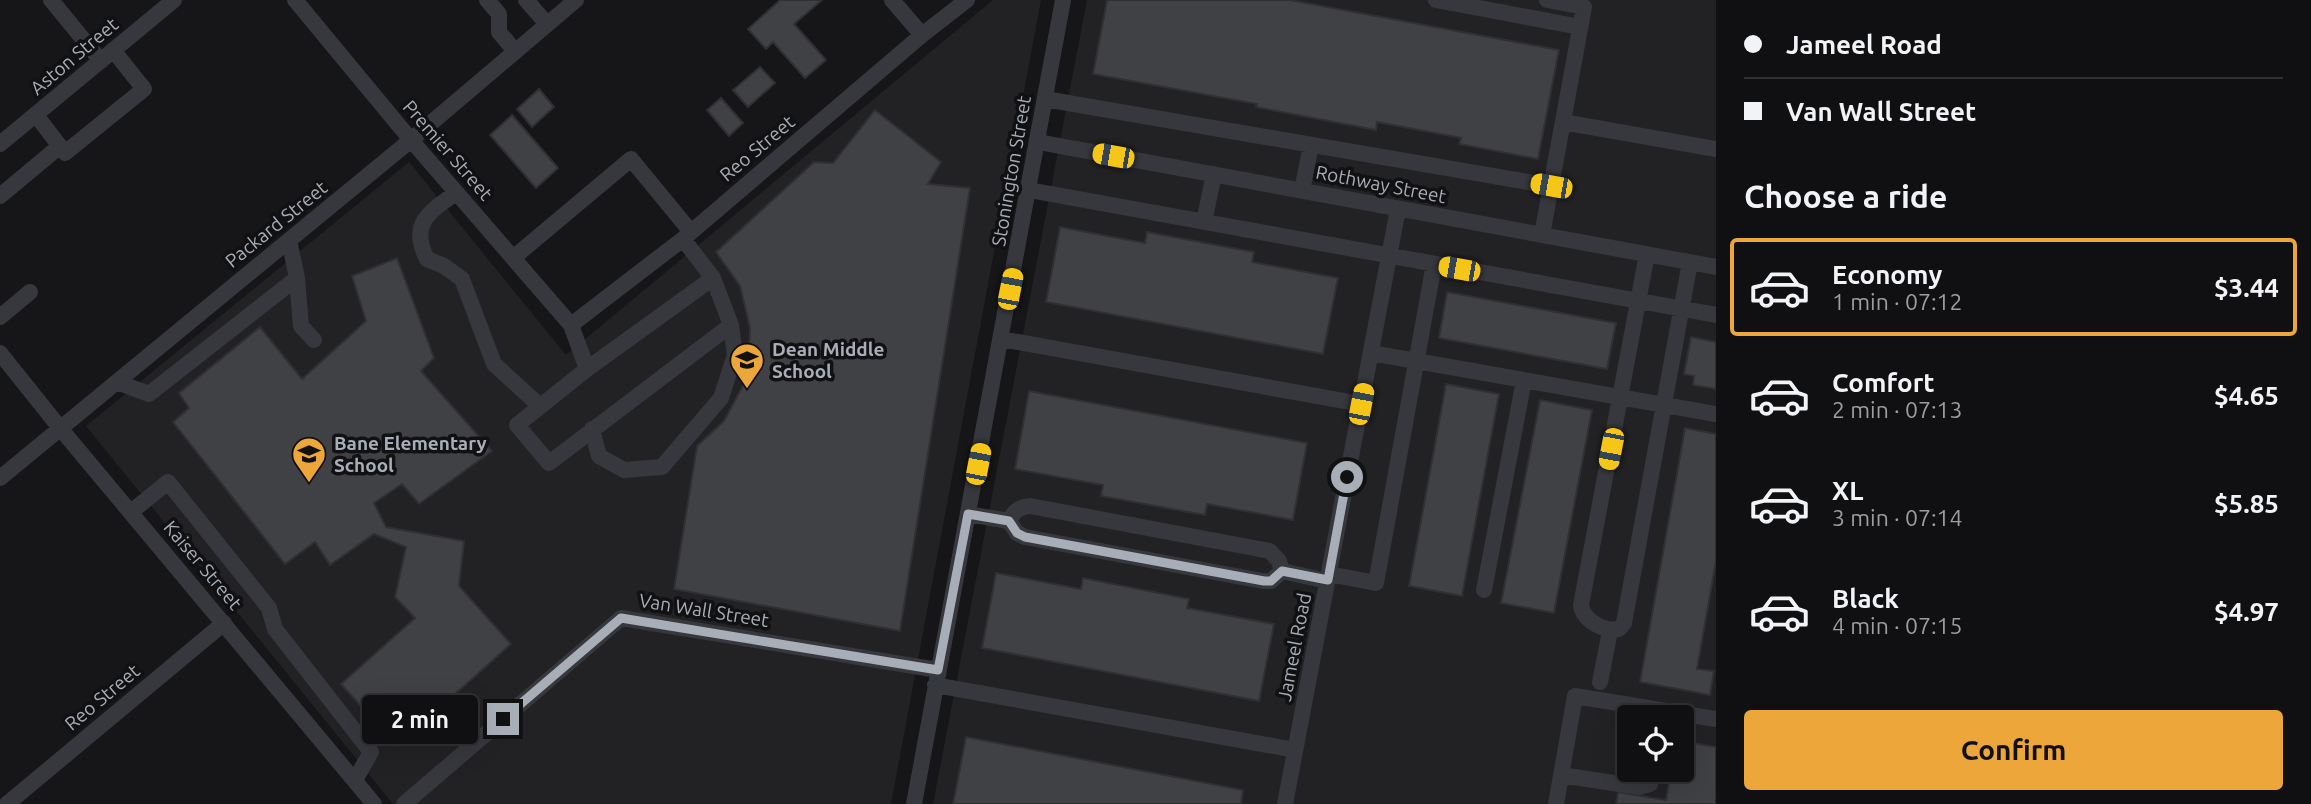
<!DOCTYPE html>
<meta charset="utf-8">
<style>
:root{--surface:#101012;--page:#1e1e20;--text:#f1f3f6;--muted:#9c9d9f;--line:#303032;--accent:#eca639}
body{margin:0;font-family:Ubuntu,sans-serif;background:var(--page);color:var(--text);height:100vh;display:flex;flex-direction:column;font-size:26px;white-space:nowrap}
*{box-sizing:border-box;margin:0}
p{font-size:23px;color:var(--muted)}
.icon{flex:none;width:38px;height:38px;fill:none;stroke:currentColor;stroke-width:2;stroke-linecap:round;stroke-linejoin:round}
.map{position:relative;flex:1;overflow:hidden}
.panel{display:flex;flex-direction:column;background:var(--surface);width:595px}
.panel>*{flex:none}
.top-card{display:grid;align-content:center;height:154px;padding:0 28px;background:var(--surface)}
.tools{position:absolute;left:1617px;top:705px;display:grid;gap:14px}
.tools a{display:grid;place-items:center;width:77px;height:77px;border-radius:7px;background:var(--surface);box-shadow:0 7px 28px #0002,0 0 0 2px var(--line);font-size:35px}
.end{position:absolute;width:32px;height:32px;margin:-16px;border:9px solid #a8aeb7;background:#111;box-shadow:0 0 0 4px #111}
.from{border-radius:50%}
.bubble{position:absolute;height:49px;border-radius:7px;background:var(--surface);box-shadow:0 7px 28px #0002,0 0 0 2px var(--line);font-size:23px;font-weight:700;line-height:49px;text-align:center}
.car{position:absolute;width:21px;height:42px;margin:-21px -10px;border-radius:9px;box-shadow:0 0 5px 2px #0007;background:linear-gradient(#f5c518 24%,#345 0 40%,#f5c518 0 76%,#345 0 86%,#f5c518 0)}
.top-card b{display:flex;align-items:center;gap:24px;height:66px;font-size:26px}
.top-card b+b{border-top:2px solid var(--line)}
.top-card i{width:18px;height:18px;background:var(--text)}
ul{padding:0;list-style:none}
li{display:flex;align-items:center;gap:21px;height:98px;margin:0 14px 10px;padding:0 14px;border:4px solid transparent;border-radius:7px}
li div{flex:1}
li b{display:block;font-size:26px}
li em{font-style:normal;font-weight:700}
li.current{border-color:var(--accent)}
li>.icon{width:63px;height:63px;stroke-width:1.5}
h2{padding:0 28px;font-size:32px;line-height:84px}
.primary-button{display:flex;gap:14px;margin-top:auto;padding:14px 28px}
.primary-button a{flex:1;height:80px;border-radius:7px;background:var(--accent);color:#111;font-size:28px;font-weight:700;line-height:80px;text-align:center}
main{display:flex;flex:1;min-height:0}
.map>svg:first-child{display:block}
.built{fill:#222225;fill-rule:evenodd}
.building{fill:#404145;stroke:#303034;stroke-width:2}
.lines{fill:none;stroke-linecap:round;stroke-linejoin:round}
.minor{stroke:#37383d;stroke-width:16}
.route{stroke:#a8aeb7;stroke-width:9}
.labels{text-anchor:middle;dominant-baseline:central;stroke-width:7;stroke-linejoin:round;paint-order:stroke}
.street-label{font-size:19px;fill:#a8aeb7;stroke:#111113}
.poi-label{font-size:19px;font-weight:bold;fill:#a8aeb7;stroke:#111113;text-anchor:start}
</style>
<main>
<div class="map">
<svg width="1716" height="804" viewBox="0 0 1716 804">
<rect width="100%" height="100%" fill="#161618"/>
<path class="built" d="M993 0H1041L891 804H393L86 426 409 162 566 355Z
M1087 0H1716V804H933ZM1629 718H1682V770H1629Z"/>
<path class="building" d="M780 0H822L794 24 826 60 805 78 773 42 766 49 748 29Z
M1107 0H1290L1559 50 1538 159 1459 144 1461 138 1377 122 1376 130 1256 107 1257 104 1093 74Z
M760 67 775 83 748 107 733 90Z
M539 89 554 107 532 127 517 109Z
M721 98 743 123 729 136 707 110Z
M875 110 941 162 928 184 970 188 900 631 674 589 697 446 724 421 748 376 750 328 740 286 716 252 814 162 833 163Z
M512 115 558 168 536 188 490 135Z
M1060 227 1145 243 1147 232 1254 252 1252 262 1338 278 1323 354 1046 302Z
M397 258 434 358 421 371 492 451 419 504 402 484 374 503 386 527 464 541 459 586 511 644 397 746 341 684 415 618 395 597 406 547 374 534 330 565 315 542 285 564 173 422 189 408 179 393 260 327 302 379 366 321 352 276Z
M1447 292 1616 323 1607 369 1439 338Z
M1691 337 1716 342V389L1693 385 1694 376 1684 374Z
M1446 384 1499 394 1462 596 1409 586Z
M1029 391 1307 443 1293 520 1207 504 1205 515 1101 496 1103 485 1015 469Z
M1540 400 1592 410 1554 613 1501 603Z
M1685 428 1716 434V561L1697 669 1714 671 1710 695 1640 682Z
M996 573 1081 589 1083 578 1189 599 1187 608 1274 624 1259 701 982 648Z
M966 737 1243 790 1241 804H953Z
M1682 741 1716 747V804H1616L1618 792 1666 800 1671 770H1682Z"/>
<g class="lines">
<path class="minor" d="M51 0 101 61
M295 0 411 140 571 325 587 369
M487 0 499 14V32L515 51
M526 0 547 24
M892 0 922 35
M1436 0 1580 27
M1045 99 1551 186
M36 115 65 153 144 89 113 50
M1563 122 1716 149
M1038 142 1716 267
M0 144 174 0
M1029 190 1716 315
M1302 191 1311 145
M456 193C429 212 409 224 427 259L444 266 462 279 494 364 540 406
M0 196 60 146
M1204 222 1214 174
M1542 235 1584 7 1547 0
M683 239 713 278 587 369 517 425 549 463 731 325
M1647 254 1581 605C1583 621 1605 632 1619 629L1624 623 1690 262
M513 258 631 159 691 232
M297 278 301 326 314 340
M0 317 30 292
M571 325 683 239 922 35 967 0
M1001 339 1361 404
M0 353 60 428 374 804
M1371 353 1716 414
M117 382 149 394 297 278 289 240
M592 429 599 456 624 470 662 467 721 398 735 355 731 325 713 278
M0 478 411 140 576 0
M1030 506 1270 551 1279 561 1282 571 1271 581H1263L1025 537 1017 533 1009 521C1014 511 1019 507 1030 506Z
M131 512 168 482 269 608 275 629 371 752 355 780
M968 514 1009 521
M1282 571 1327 581
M1329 574 1376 583 1434 264
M1484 590 1524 380
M1600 682 1610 631
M935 685 1295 750
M1561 775 1639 787 1650 784 1655 770
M7 804 224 623
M404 804 621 618 938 670
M914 804 1063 0
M1285 804 1398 209
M1556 804 1575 696 1716 719"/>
</g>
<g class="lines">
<path class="route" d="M503 719 621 618 938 670 968 514 1009 521 1017 533 1025 537 1264 581H1271L1282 571 1328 580 1347 477"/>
</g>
<defs>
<g id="school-pin" transform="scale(1.75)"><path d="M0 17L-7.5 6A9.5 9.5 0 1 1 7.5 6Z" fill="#eca639" stroke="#111113"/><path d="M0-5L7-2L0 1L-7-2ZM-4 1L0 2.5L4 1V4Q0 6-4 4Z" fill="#111"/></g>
</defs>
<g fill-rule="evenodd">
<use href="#school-pin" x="747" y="360"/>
<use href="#school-pin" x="309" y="454"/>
</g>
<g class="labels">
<g class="street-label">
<text transform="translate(74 56) rotate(-40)">Aston Street</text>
<text transform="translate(757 148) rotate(-40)">Reo Street</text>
<text transform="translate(448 150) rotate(49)">Premier Street</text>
<text transform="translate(1011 171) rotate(-80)">Stonington Street</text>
<text transform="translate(1381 184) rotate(11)">Rothway Street</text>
<text transform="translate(276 224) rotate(-39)">Packard Street</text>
<text transform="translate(203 565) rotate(50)">Kaiser Street</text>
<text transform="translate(704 610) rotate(9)">Van Wall Street</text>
<text transform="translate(1294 647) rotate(-79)">Jameel Road</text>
<text transform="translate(102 697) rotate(-40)">Reo Street</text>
</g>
<g class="poi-label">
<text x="772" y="349">Dean Middle<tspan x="772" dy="22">School</tspan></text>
<text x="334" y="443">Bane Elementary<tspan x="334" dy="22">School</tspan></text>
</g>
</g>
</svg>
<div class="tools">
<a><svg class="icon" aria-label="locate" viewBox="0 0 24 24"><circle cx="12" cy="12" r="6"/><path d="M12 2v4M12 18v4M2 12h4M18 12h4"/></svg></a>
</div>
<i class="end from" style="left:1347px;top:477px"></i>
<i class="end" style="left:503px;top:719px"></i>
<div class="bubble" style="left:362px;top:695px;width:116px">2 min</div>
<i class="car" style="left:1113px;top:156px;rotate:280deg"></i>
<i class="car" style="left:1551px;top:186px;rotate:280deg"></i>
<i class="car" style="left:1459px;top:269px;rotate:280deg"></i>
<i class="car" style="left:1010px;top:289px;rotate:11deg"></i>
<i class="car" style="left:1361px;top:404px;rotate:11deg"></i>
<i class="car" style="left:1611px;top:449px;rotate:191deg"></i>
<i class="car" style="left:978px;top:464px;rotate:11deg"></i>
</div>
<section class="panel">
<div class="top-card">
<b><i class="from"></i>Jameel Road</b>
<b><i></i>Van Wall Street</b>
</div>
<h2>Choose a ride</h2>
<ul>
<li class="current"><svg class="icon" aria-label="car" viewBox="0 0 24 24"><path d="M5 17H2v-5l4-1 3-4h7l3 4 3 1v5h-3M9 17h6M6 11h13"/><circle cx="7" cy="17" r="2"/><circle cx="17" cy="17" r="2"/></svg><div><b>Economy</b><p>1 min · 07:12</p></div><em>$3.44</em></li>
<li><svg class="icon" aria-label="car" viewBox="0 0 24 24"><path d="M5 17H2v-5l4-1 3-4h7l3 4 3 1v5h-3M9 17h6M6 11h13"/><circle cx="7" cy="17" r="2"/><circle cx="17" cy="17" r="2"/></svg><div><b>Comfort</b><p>2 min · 07:13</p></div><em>$4.65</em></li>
<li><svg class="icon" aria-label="car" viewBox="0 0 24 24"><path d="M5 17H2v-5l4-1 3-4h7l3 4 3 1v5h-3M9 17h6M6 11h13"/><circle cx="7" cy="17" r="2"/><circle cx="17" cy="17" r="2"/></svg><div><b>XL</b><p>3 min · 07:14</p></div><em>$5.85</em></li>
<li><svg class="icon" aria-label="car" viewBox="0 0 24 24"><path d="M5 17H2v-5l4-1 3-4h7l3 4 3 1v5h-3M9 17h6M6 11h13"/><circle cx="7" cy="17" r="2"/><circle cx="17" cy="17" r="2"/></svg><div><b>Black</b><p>4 min · 07:15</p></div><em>$4.97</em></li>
</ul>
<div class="primary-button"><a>Confirm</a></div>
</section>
</main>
